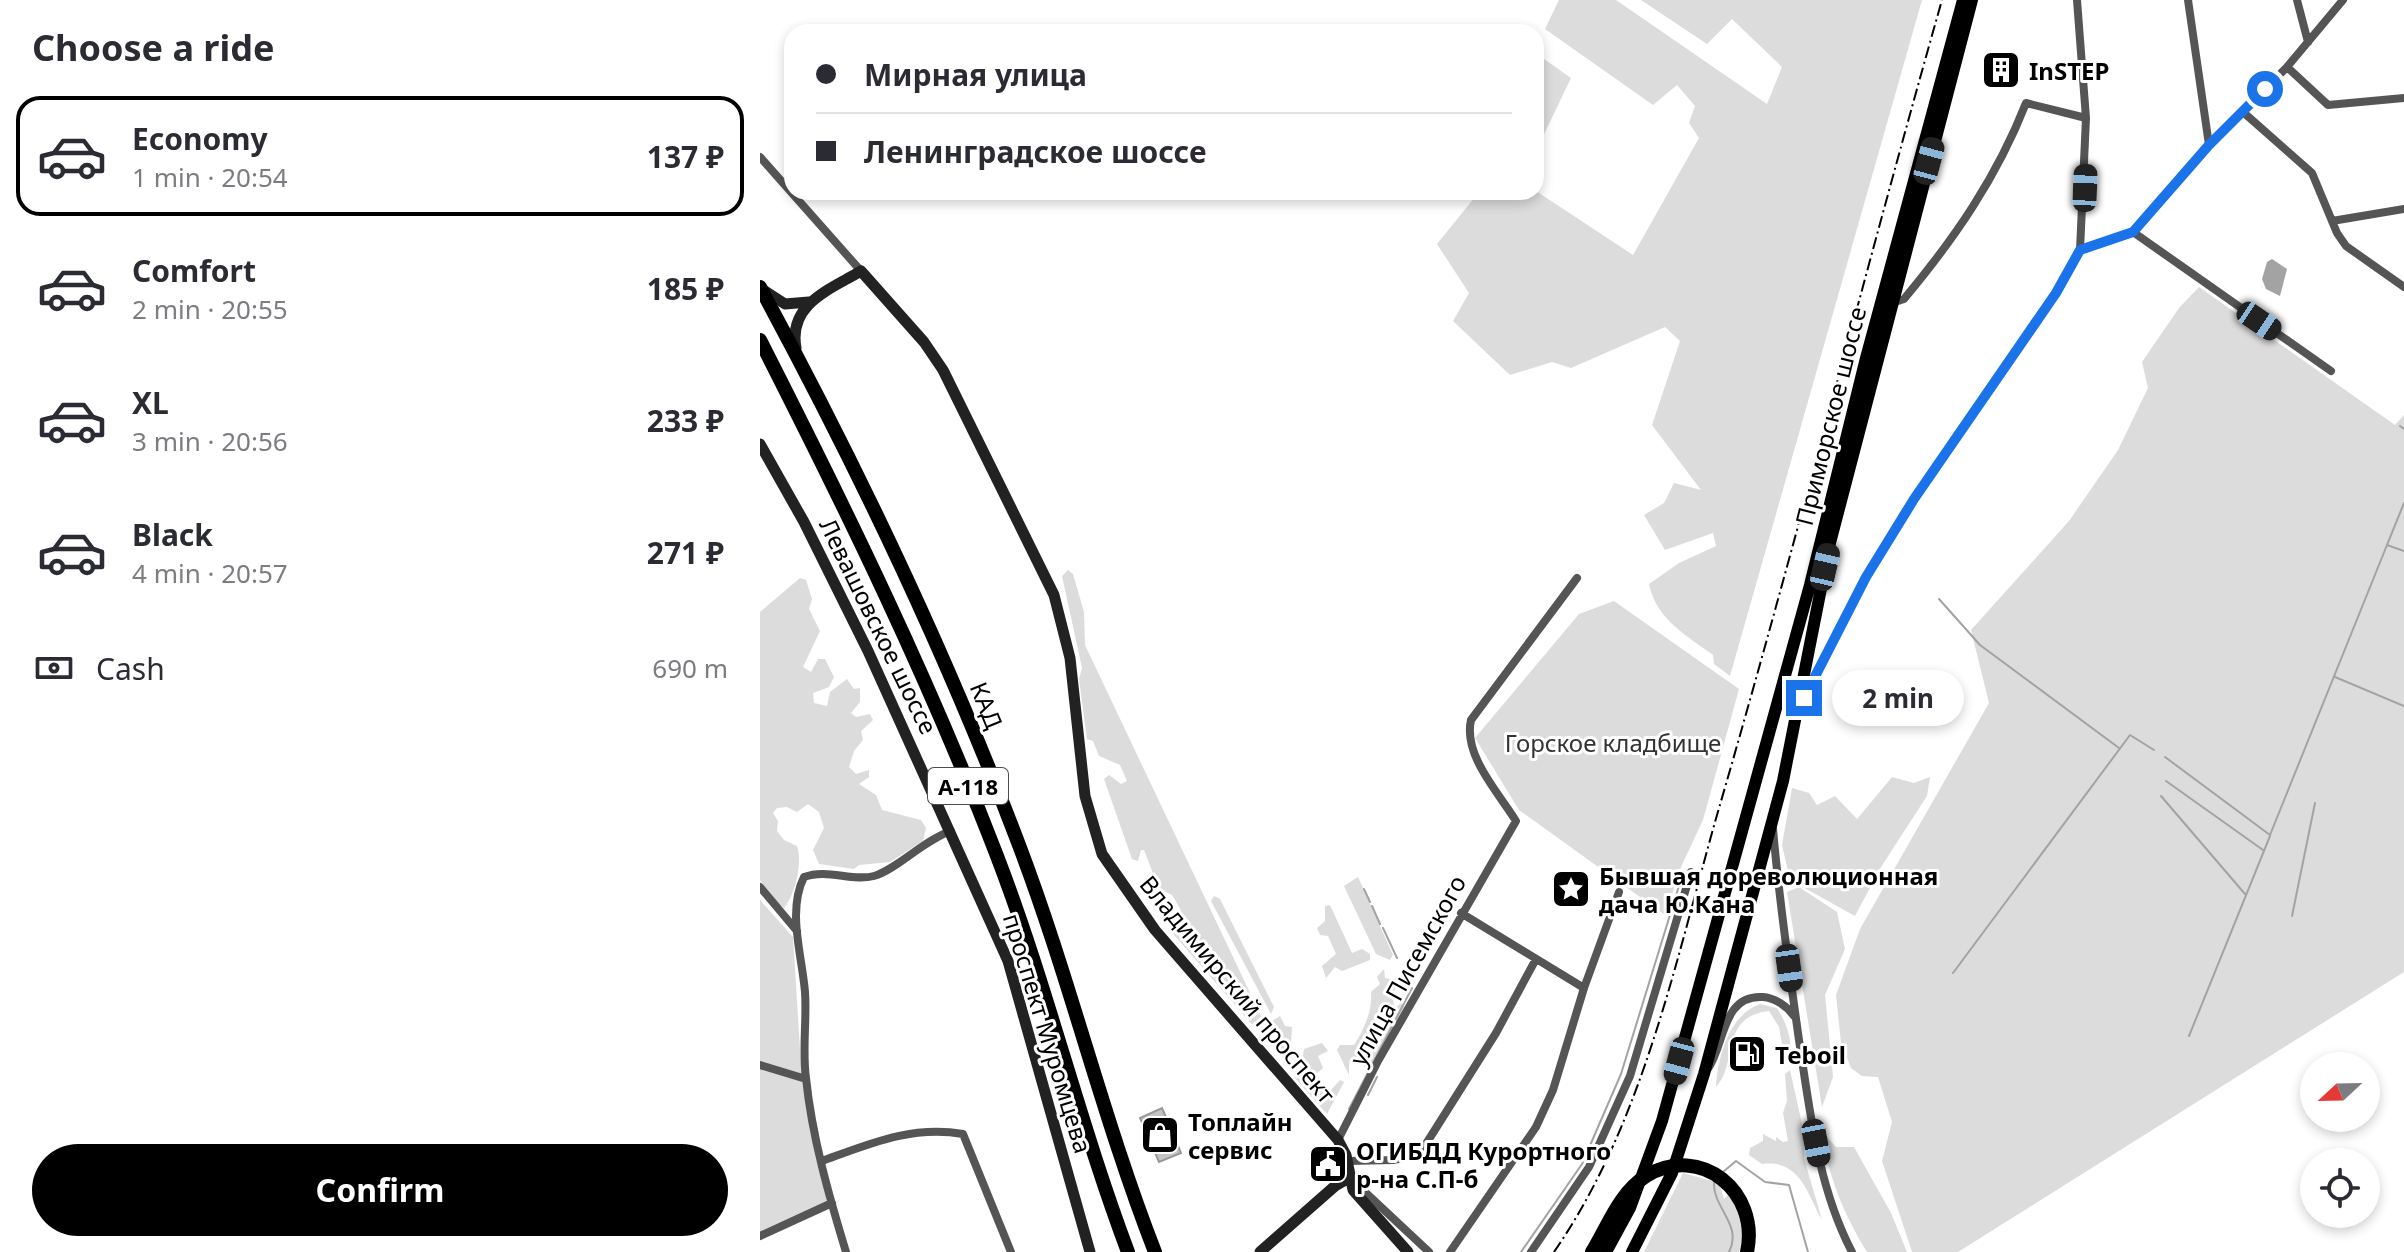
<!DOCTYPE html>
<meta charset="utf-8">
<style>
:root{--surface:#fff;--page:#f2f2f3;--text:#2b2b33;--muted:#7c7c81;--line:#e1e1e2;--accent:#000}
body{margin:0;font-family:"Noto Sans",sans-serif;background:var(--page);color:var(--text);height:100vh;display:flex;flex-direction:column;font-size:30px;white-space:nowrap}
*{box-sizing:border-box;margin:0}
p{font-size:26px;color:var(--muted)}
.icon{flex:none;width:44px;height:44px;fill:none;stroke:currentColor;stroke-width:2;stroke-linecap:round;stroke-linejoin:round}
.map{position:relative;flex:1;overflow:hidden}
.drawer{display:flex;flex-direction:column;background:var(--surface);width:760px}
.drawer>*{flex:none}
.banner{position:absolute;left:24px;top:24px;width:760px;height:176px;border-radius:24px;box-shadow:0 4px 12px #0003;display:grid;align-content:center;height:176px;padding:0 32px;background:var(--surface)}
.needle{width:52px;rotate:248deg}
.tools{position:absolute;left:1540px;top:1052px;display:grid;gap:16px}
.tools a{display:grid;place-items:center;width:80px;height:80px;border-radius:50%;background:var(--surface);box-shadow:0 4px 12px #0003;font-size:40px}
.end{position:absolute;width:36px;height:36px;margin:-18px;border:10px solid #1a73e8;background:#fff;box-shadow:0 0 0 4px #fff}
.from{border-radius:50%}
.bubble{position:absolute;height:56px;border-radius:28px;background:var(--surface);box-shadow:0 4px 12px #0003;font-size:26px;font-weight:700;line-height:56px;text-align:center}
.car{position:absolute;width:24px;height:48px;margin:-24px -12px;border-radius:10px;box-shadow:0 0 6px 2px #0007;background:linear-gradient(#222 24%,#8ab4d8 0 40%,#222 0 76%,#8ab4d8 0 86%,#222 0)}
.banner b{display:flex;align-items:center;gap:28px;height:76px;font-size:30px}
.banner b+b{border-top:2px solid var(--line)}
.banner i{width:20px;height:20px;background:var(--text)}
ul{padding:0;list-style:none}
li{display:flex;align-items:center;gap:24px;height:120px;margin:0 16px 12px;padding:0 16px;border:4px solid transparent;border-radius:24px}
li div{flex:1}
li b{display:block;font-size:30px}
li em{font-style:normal;font-weight:700}
li.current{border-color:var(--accent)}
li>.icon{width:72px;height:72px;stroke-width:1.5}
h2{padding:0 32px;font-size:36px;line-height:96px}
.pay{display:flex;align-items:center;gap:20px;height:88px;padding:0 32px;font-size:30px}
.pay p{margin-inline-start:auto}
.cta{display:flex;gap:16px;margin-top:auto;padding:16px 32px}
.cta a{flex:1;height:92px;border-radius:48px;background:var(--accent);color:#fff;font-size:32px;font-weight:700;line-height:92px;text-align:center}
main{display:flex;flex:1;min-height:0}
.map>svg:first-child{display:block}
.green{fill:#dcdcdc}
.water{fill:#a3a3a3}
.lines{fill:none;stroke-linecap:round;stroke-linejoin:round}
.stream{stroke:#a3a3a3;stroke-width:2}
.building{fill:#c4c4c4;stroke:#999;stroke-width:2}
.street{stroke:#555;stroke-width:8}
.secondary{stroke:#222;stroke-width:11}
.primary{stroke:#000;stroke-width:12}
.highway{stroke:#000;stroke-width:14}
.rail{stroke:#000;stroke-width:2;stroke-dasharray:12 4 2 4;stroke-linecap:butt}
.route{stroke:#1a73e8;stroke-width:10}
.labels{text-anchor:middle;dominant-baseline:central;stroke-width:6;stroke-linejoin:round;paint-order:stroke}
.shield{fill:#fff;stroke:#4c4c4c;stroke-width:2}
.shield-label{font-size:22px;font-weight:bold;fill:#000}
.poi-label{font-size:24px;font-weight:bold;fill:#000;stroke:#fff;text-anchor:start}
.street-label{font-size:24px;fill:#000;stroke:#fff}
.park-label{font-size:24px;fill:#333;stroke:#fff}
</style>
<main>
<section class="drawer">
<h2>Choose a ride</h2>
<ul>
<li class="current"><svg class="icon" aria-label="car" viewBox="0 0 24 24"><path d="M5 17H2v-5l4-1 3-4h7l3 4 3 1v5h-3M9 17h6M6 11h13"/><circle cx="7" cy="17" r="2"/><circle cx="17" cy="17" r="2"/></svg><div><b>Economy</b><p>1 min · 20:54</p></div><em>137 ₽</em></li>
<li><svg class="icon" aria-label="car" viewBox="0 0 24 24"><path d="M5 17H2v-5l4-1 3-4h7l3 4 3 1v5h-3M9 17h6M6 11h13"/><circle cx="7" cy="17" r="2"/><circle cx="17" cy="17" r="2"/></svg><div><b>Comfort</b><p>2 min · 20:55</p></div><em>185 ₽</em></li>
<li><svg class="icon" aria-label="car" viewBox="0 0 24 24"><path d="M5 17H2v-5l4-1 3-4h7l3 4 3 1v5h-3M9 17h6M6 11h13"/><circle cx="7" cy="17" r="2"/><circle cx="17" cy="17" r="2"/></svg><div><b>XL</b><p>3 min · 20:56</p></div><em>233 ₽</em></li>
<li><svg class="icon" aria-label="car" viewBox="0 0 24 24"><path d="M5 17H2v-5l4-1 3-4h7l3 4 3 1v5h-3M9 17h6M6 11h13"/><circle cx="7" cy="17" r="2"/><circle cx="17" cy="17" r="2"/></svg><div><b>Black</b><p>4 min · 20:57</p></div><em>271 ₽</em></li>
</ul>
<div class="pay"><svg class="icon" aria-label="cash" viewBox="0 0 24 24"><path d="M3 7h18v10H3z"/><circle cx="12" cy="12" r="2"/></svg>Cash<p>690 m</p></div>
<div class="cta"><a>Confirm</a></div>
</section>
<div class="map">
<svg width="1644" height="1252" viewBox="0 0 1644 1252">
<rect width="100%" height="100%" fill="#fff"/>
<path class="green" d="M799 0H856L1007 104 1022 67 972 19 947 44 881 0H1162L970 676 954 664 953 655C926 635 896 619 889 584L919 563 956 546 953 533 905 550 884 515 904 503 914 483 941 490 892 425 920 341 905 327 811 368 792 362 750 375 693 321 709 293 677 244 719 192 776 191 873 255 939 138 929 123 935 106 917 85 893 105 785 29Z
M777 54 811 78 776 151V56Z
M1439 287 1635 425 1644 415V972L1198 1252H1152L1122 1161 1132 1122 1118 1077 1102 1076 1091 1068 1081 1043 1076 995 1100 929 1229 703 1211 630 1309 521 1358 450 1388 388 1382 362 1419 308Z
M308 570 313 574 324 612 325 645 501 1016 512 1021 520 1016 525 1026 532 1027 530 1063 521 1048 520 1037 515 1033 509 1036 504 1028 496 1029 408 928 415 923 408 914 410 910 416 913 421 910 412 895 399 889 384 850H381L378 861 372 859 344 779 349 775 361 784 367 781 360 765 339 756 333 741 327 739 319 679 322 668 302 576Z
M40 578 46 580 52 599 49 609 60 631 43 667 51 672 58 659H65L74 677 69 687 53 693 54 703 67 706 70 692 87 679 94 689 100 688V702L91 713 96 717 110 714 113 720 101 731 103 740 94 751 89 767 96 774 109 770V777L99 784 116 795 122 810 161 820 166 828 163 841 130 862 99 865 94 869 59 864 53 850 64 828 59 812 48 804 37 812 27 807 17 808 13 813 18 821 17 831 24 840 37 846C43 862 35 895 24 908L13 899 0 880V612Z
M854 601 979 689 943 820 921 867 905 915 759 810 715 738 819 614Z
M1132 777 1154 783 1170 777 1167 796 1121 867 1095 916 1030 880 1022 845 1032 788 1049 793 1057 805 1075 796 1097 819Z
M598 877 633 955 630 960 616 954 584 886Z
M1039 887 1077 912 1085 949 1065 995 1073 1077 1062 1107 1027 892Z
M454 896 460 899 514 1007 511 1014 451 901Z
M0 900 33 937 41 1065 67 1202 0 1232Z
M570 905 592 953 602 949 610 954V960L582 971 575 967 566 978 562 966 576 954 568 936 560 935 557 928 565 921V906Z
M624 969 625 978 635 980 644 976 647 980 631 993 635 1008 640 1004H644V1009L609 1072H605L604 1061 595 1057 589 1064V1075L577 1050 580 1045H594C604 1030 613 1009 611 992L620 984 617 977Z
M1000 1004 1017 1008C1027 1023 1032 1040 1031 1058L1025 1060 1019 1027 1009 1011C959 1017 979 1062 956 1087 958 1056 969 1015 1000 1004Z
M562 1043 568 1051 558 1056 563 1068 554 1076V1084L564 1090 563 1099 580 1080 584 1082 567 1114 535 1078 537 1056H543L544 1049Z
M1030 1070 1044 1133V1158L1062 1220C1047 1193 1040 1159 1002 1164L989 1155 990 1148 1003 1141V1134L1016 1141V1137L1023 1142 1028 1141 1023 1113 1027 1101 1025 1074Z
M1061 1130 1076 1147H1094L1131 1213 1147 1252H1107C1083 1213 1068 1175 1061 1130Z
M923 1173 959 1183 964 1199 970 1193C981 1214 985 1229 979 1252H884Z"/>
<path class="water" d="M1512 259 1527 269 1520 296 1506 289 1502 279 1507 262Z"/>
<g class="lines">
<path class="stream" d="M1640 426 1644 429
M1644 503 1627 545 1644 551
M1179 599 1220 645 1359 748
M1575 677 1644 706
M1405 757 1510 835 1627 545
M1406 781 1503 850
M1401 796 1485 894
M604 889 610 902
M612 906 620 924
M1532 916 1555 803
M623 928 637 958
M1193 973 1370 735 1394 750
M1429 1036 1510 836
M608 1095 617 1077
M589 1109 652 988
M963 1172 976 1161 1005 1182 1029 1185 1048 1252
M954 1183C953 1208 983 1225 969 1252
M761 1252 822 1164 861 1074 922 876"/>
</g>
<path class="building" d="M979 1043 999 1049 995 1065 975 1059Z
M402 1108 421 1153 399 1162 380 1118Z"/>
<g class="lines">
<path class="street" d="M1428 0 1449 145
M1537 0 1548 42
M1527 67 1568 105 1644 98
M1483 112 1552 173 1577 233 1586 246 1644 287
M0 157 101 271
M1572 221 1644 209
M1373 232 1571 371
M1320 250 1373 232 1449 145 1527 67 1583 0
M1132 303 1144 299C1195 238 1237 177 1266 103L1326 118
M1041 702 1106 577 1154 499 1296 293 1320 250 1326 118 1317 0
M1013 829C1019 900 1029 970 1039 1040 1050 1112 1058 1187 1092 1252
M0 887 37 931
M701 913 824 988
M0 1065 46 1079
M947 1070C965 1047 961 994 1003 997 1015 998 1027 1006 1034 1016
M578 1140 618 1061 756 821C738 792 703 755 711 720L817 578
M62 1161C109 1144 152 1125 203 1134L251 1252
M588 1161 633 1160 659 1155 736 1033 776 959
M591 1179 669 1252
M0 1236 72 1203
M86 1252C69 1196 52 1137 46 1078 42 1050 47 1020 45 992 42 955 27 911 44 877 68 868 91 882 114 876 136 870 164 840 191 831
M690 1252 776 1127 793 1090 824 988 859 892
M771 1252 829 1167 870 1076 931 872"/>
<path class="secondary" d="M5 291 25 304 49 302
M36 348C28 304 69 290 101 271L164 342 183 370 294 595 310 658 325 796 342 854 395 930 578 1140 586 1155 593 1190 648 1252
M0 444 44 522 108 651 248 961 330 1252
M500 1252 575 1186 589 1178"/>
<path class="primary" d="M846 1252 870 1208 902 1121 1050 585 1106 358 1203 0
M872 1252 912 1173 944 1074 1023 781 1070 543 1212 0"/>
<path class="highway" d="M0 287C98 468 186 652 259 845 310 979 343 1119 395 1252
M0 340C86 509 169 679 237 856 287 986 319 1122 368 1252
M832 1252C848 1226 859 1193 886 1176 941 1143 1000 1192 987 1252"/>
<path class="rail" d="M794 1252C883 1123 915 963 957 815 1036 544 1105 271 1182 0"/>
</g>
<g class="lines">
<path class="route" d="M1044 698 1106 577 1154 499 1296 293 1320 250 1373 232 1449 145 1505 89"/>
</g>
<defs>
<g id="building-square" transform="scale(2)"><rect x="-9" y="-9" width="18" height="18" rx="4" fill="#000" stroke="#fff"/><path d="M-4-6H4V6H1V3H-1V6H-4ZM-2.5-4.3h1.7v1.8h-1.7ZM.8-4.3h1.7v1.8H.8ZM-2.5-1h1.7V.8h-1.7ZM.8-1h1.7V.8H.8Z" fill="#fff"/></g>
<g id="sight-square" transform="scale(2)"><rect x="-9" y="-9" width="18" height="18" rx="4" fill="#000" stroke="#fff"/><path d="M0-6L1.8-2.2L6-1.7L2.9 1.2L3.7 5.4L0 3.3L-3.7 5.4L-2.9 1.2L-6-1.7L-1.8-2.2Z" fill="#fff"/></g>
<g id="fuel-square" transform="scale(2)"><rect x="-9" y="-9" width="18" height="18" rx="4" fill="#000" stroke="#fff"/><path d="M-5.5-6h7V0h2V4h1.3V-2.5L3-4.5l.8-.8L6-3V5H2.5V1h-1V6h-7ZM-4.2-4.7v3.2H.2V-4.7Z" fill="#fff"/></g>
<g id="shop-square" transform="scale(2)"><rect x="-9" y="-9" width="18" height="18" rx="4" fill="#000" stroke="#fff"/><path d="M-5-2.5h2.3a2.7 3.5 0 0 1 5.4 0H5L5.5 6h-11ZM-1.5-2.5h3a1.5 2.3 0 0 0-3 0Z" fill="#fff"/></g>
<g id="civic-square" transform="scale(2)"><rect x="-9" y="-9" width="18" height="18" rx="4" fill="#000" stroke="#fff"/><path d="M-.6-6.5H3V-4.5H.6V-3L4-1V1h2V6H-6V1h2V-1L-.6-3ZM-1.2 2.5V6h2.4V2.5Z" fill="#fff"/></g>
</defs>
<g fill-rule="evenodd">
<use href="#building-square" x="1241" y="70"/>
<use href="#sight-square" x="811" y="889"/>
<use href="#fuel-square" x="987" y="1054"/>
<use href="#shop-square" x="400" y="1135"/>
<use href="#civic-square" x="568" y="1164"/>
</g>
<g class="labels">
<rect class="shield" x="168" y="768" width="80" height="36" rx="6"/>
<g class="shield-label">
<text x="208" y="786">А-118</text>
</g>
<g class="poi-label">
<text x="1269" y="70">InSTEP</text>
<text x="839" y="875">Бывшая дореволюционная<tspan x="839" dy="28">дача Ю.Кана</tspan></text>
<text x="1015" y="1054">Teboil</text>
<text x="428" y="1121">Топлайн<tspan x="428" dy="28">сервис</tspan></text>
<text x="596" y="1150">ОГИБДД Курортного<tspan x="596" dy="28">р-на С.П-б</tspan></text>
</g>
<g class="street-label">
<text transform="translate(1070 416) rotate(-76)">Приморское шоссе</text>
<text transform="translate(119 626) rotate(64)">Левашовское шоссе</text>
<text transform="translate(227 705) rotate(68)">КАД</text>
<text transform="translate(647 970) rotate(-61)">улица Писемского</text>
<text transform="translate(478 989) rotate(50)">Владимирский проспект</text>
<text transform="translate(288 1033) rotate(73)">проспект Муромцева</text>
</g>
<g class="park-label">
<text x="853" y="742">Горское кладбище</text>
</g>
</g>
</svg>
<div class="tools">
<a><svg class="needle" viewBox="-14 -14 28 28"><path d="M0-13l5 13h-10z" fill="#e53935"/><path d="M0 13l5-13h-10z" fill="#7c7c81"/></svg></a>
<a><svg class="icon" aria-label="locate" viewBox="0 0 24 24"><circle cx="12" cy="12" r="6"/><path d="M12 2v4M12 18v4M2 12h4M18 12h4"/></svg></a>
</div>
<i class="end from" style="left:1505px;top:89px"></i>
<i class="end" style="left:1044px;top:698px"></i>
<div class="bubble" style="left:1072px;top:670px;width:132px">2 min</div>
<i class="car" style="left:1169px;top:161px;rotate:15deg"></i>
<i class="car" style="left:1325px;top:188px;rotate:2deg"></i>
<i class="car" style="left:1499px;top:321px;rotate:124deg"></i>
<i class="car" style="left:1065px;top:567px;rotate:13deg"></i>
<i class="car" style="left:1029px;top:968px;rotate:172deg"></i>
<i class="car" style="left:919px;top:1061px;rotate:195deg"></i>
<i class="car" style="left:1056px;top:1143px;rotate:169deg"></i>
<div class="banner">
<b><i class="from"></i>Мирная улица</b>
<b><i></i>Ленинградское шоссе</b>
</div>
</div>
</main>
